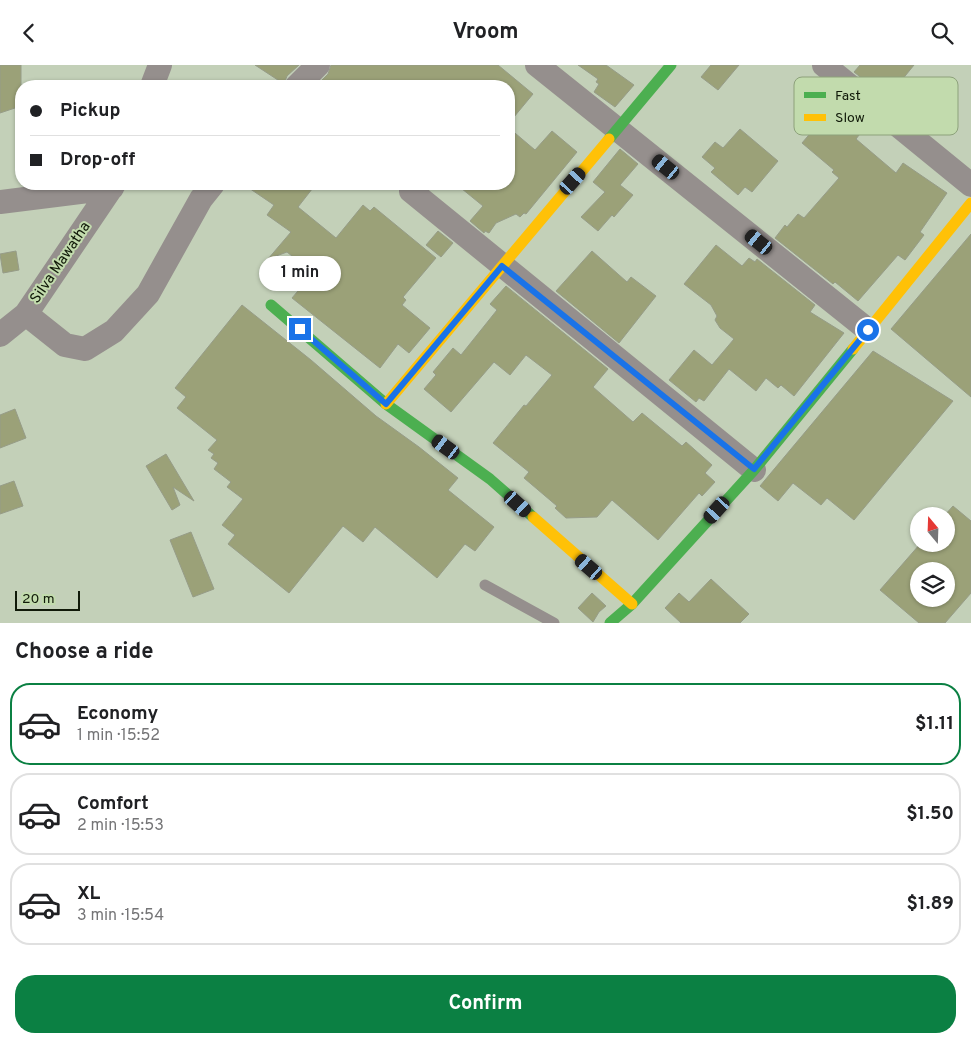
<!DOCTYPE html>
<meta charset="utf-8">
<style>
:root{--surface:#fff;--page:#f2f2f2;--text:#202124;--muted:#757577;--line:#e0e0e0;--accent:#0b8043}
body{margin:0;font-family:Overpass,sans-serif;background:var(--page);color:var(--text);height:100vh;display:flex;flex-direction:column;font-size:19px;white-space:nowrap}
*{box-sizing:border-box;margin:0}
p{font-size:16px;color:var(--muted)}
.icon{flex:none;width:28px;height:28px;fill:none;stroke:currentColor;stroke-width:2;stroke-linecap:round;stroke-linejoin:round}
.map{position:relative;height:558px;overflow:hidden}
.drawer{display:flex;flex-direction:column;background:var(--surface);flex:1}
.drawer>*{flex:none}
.top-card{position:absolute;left:15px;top:15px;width:500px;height:110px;border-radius:20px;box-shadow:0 1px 4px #0004;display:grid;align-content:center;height:110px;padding:0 15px;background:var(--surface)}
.needle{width:32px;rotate:341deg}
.controls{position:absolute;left:910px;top:442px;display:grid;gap:10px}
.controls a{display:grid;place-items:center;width:45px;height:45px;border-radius:50%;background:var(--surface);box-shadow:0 1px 4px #0004;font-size:25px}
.scale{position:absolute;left:15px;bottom:12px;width:65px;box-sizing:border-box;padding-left:5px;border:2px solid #101908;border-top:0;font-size:14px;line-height:18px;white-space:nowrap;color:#101908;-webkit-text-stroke:4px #c2dbad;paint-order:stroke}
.end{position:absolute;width:22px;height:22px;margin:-11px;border:6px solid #1a73e8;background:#fff;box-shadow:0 0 0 2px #fff}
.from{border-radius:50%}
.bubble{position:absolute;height:35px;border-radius:18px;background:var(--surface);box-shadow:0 1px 4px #0004;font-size:16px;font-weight:700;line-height:35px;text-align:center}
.car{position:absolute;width:15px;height:30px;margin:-15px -8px;border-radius:6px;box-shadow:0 0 4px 1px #0007;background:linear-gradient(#222 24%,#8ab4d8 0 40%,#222 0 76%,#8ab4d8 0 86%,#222 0)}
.top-card b{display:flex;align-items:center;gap:18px;height:48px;font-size:19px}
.top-card b+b{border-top:1px solid var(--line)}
.top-card i{width:12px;height:12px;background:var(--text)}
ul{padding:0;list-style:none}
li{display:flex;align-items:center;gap:15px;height:82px;margin:0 10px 8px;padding:0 5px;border:2px solid var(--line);border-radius:20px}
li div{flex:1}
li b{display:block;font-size:19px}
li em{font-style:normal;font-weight:700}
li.selected{border-color:var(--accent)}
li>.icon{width:45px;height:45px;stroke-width:1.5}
h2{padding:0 15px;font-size:22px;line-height:60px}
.button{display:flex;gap:10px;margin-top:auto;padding:10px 15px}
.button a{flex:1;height:58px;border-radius:20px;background:var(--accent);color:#fff;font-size:20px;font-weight:700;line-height:58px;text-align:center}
header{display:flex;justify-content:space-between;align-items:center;height:65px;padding:0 15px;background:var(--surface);font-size:22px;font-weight:700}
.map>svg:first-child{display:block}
.building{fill:#9ba178;stroke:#969c88;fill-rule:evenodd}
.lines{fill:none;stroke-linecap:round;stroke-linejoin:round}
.lane{stroke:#958f8d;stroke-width:11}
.street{stroke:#958f8d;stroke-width:24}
.fast{stroke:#4caf50;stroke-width:11}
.slow{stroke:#ffc107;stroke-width:11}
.route{stroke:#1a73e8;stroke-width:6}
.labels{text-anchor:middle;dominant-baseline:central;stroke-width:4;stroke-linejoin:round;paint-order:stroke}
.street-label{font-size:15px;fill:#101908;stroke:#c2dbad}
.key{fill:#c2dbad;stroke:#8da17b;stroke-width:1}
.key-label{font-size:14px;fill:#101908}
</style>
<header><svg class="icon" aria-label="back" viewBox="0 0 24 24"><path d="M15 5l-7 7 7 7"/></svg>Vroom<svg class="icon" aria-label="search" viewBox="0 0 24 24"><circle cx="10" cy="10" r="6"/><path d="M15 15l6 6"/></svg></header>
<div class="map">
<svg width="971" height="558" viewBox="0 0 971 558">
<rect width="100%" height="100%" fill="#c3d0b8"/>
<path class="building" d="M0 0H21V41L0 48Z
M255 0H299L287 11 284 19Z
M331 0H498L533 29 509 58V21H329L321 16 328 9Z
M578 0H606L634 20 615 42 594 27 599 19 596 17 598 14Z
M711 0H739L718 25 701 12Z
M860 0H914L889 31 886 28 884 31 854 7Z
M841 32 866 52 862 57 866 61 856 74 896 108 903 98 947 128 920 167 924 170 905 195 898 190 858 236 835 217 833 219 775 173 785 160 787 162 798 149 804 153 839 113 832 107 834 105 802 78Z
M509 63 535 85 552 66 577 87 526 149 524 148 520 152 516 149 496 158 489 168 485 166 484 168 470 156 483 141 456 119H509Z
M740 64 778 96 752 127 745 122 738 130 711 107 715 103 702 92 715 77 723 83Z
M620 84 638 99 620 120 633 130 614 152 612 150 598 166 581 152 605 127 593 117Z
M243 119H316L298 142 336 173 363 140 370 146 374 142 436 193 403 232 406 235 402 240 430 263 409 288 398 279 380 303 292 233 313 208 287 187 268 194 291 167 267 150 274 140Z
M438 166 453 178 441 192 426 180Z
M971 169V332L891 264Z
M716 180 742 201 749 193 755 197 757 194 815 240 810 247 844 268 794 331 781 320 778 323 766 313 756 326 729 304 704 336 699 333 696 337 669 315 694 285 712 300 734 274 720 263 715 255 717 251 711 240 684 219Z
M16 186 19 205 3 208 0 189Z
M592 186 627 217 631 212 656 231 619 278 556 226Z
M506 221 608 304 593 322 633 357 642 348 682 381 686 377 712 400 705 408 715 417 702 431 699 428 658 475 612 435 597 452 566 453 555 443 557 441 524 413 529 407 493 378 524 340 526 341 552 310 526 290 510 310 494 297 451 347 424 324 436 310 433 307 453 283 461 290 497 245 490 239Z
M242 240 311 295 376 351 419 382 458 413 448 425 494 462 475 486 465 479 437 513 375 462 363 477 343 461 289 528 228 479 235 470 222 460 243 434 227 422 231 417 214 404 218 398 211 393 214 389 208 385 217 375 177 343 186 332 175 323Z
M873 286 953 336 854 455 827 433 821 440 793 418 778 436 760 421Z
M15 344 26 373 0 383V350Z
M166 389 194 436 173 422 180 440 172 445 146 401Z
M14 416 23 441 0 449V421Z
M953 441 971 456V528L945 558H919L880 525 920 479H946V451H944ZM919 506H946V534H919Z
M191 467 214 524 193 532 170 475Z
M711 514 749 549 740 558H681L665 543 679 528 689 537Z
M592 528 606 541 599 547 593 557 578 543Z"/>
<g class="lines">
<path class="lane" d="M485 520 554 558"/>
<path class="street" d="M537 0 868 265
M824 0 971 120
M152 21 160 0
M297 21 318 0
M411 126 754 405
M0 137 112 123
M26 249 65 280 85 284 114 266 148 229 201 134 213 119
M0 270 26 249 114 119"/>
<path class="fast" d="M609 74 671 0
M271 240 386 339 490 414 533 452
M610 558 632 539 754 405 853 284"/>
<path class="slow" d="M853 284 971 138
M386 339 609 74
M533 452 632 539"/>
</g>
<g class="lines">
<path class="route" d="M300 264 386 339 502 201 754 404 868 265"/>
</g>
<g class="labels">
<g class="street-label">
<text transform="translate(61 198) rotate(-56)">Silva Mawatha</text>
</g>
</g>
<rect x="794" y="12" width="164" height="58" rx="8" class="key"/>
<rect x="804" y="27" width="22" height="6" fill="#4caf50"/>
<rect x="804" y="49" width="22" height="7" fill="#ffc107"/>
<g class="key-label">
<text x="835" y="35">Fast</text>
<text x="835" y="57">Slow</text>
</g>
</svg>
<div class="controls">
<a><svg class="needle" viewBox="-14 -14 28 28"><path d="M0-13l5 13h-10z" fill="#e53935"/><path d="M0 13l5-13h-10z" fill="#757577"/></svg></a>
<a><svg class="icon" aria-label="layers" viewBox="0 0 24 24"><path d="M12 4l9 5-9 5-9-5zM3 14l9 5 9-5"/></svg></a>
</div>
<div class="scale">20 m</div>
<i class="end from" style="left:868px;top:265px"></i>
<i class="end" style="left:300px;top:264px"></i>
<div class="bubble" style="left:259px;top:191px;width:82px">1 min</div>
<i class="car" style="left:666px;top:102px;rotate:309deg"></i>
<i class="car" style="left:573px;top:116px;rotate:42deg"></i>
<i class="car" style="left:759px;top:177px;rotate:309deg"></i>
<i class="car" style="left:446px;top:382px;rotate:306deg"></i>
<i class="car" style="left:518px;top:439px;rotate:132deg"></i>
<i class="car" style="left:717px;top:445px;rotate:222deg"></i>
<i class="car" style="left:589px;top:502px;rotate:311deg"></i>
<div class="top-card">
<b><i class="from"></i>Pickup</b>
<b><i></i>Drop-off</b>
</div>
</div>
<section class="drawer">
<h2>Choose a ride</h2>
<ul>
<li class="selected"><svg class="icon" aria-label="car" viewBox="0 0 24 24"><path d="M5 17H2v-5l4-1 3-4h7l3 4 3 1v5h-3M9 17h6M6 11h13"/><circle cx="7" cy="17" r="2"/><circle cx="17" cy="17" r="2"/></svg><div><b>Economy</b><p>1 min · 15:52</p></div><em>$1.11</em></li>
<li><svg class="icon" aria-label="car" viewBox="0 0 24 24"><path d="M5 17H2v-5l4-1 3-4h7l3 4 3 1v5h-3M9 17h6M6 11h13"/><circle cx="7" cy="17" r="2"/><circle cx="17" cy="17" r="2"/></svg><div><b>Comfort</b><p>2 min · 15:53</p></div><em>$1.50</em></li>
<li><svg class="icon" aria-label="car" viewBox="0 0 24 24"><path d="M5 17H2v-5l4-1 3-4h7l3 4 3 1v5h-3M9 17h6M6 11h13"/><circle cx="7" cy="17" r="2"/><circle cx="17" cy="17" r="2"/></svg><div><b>XL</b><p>3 min · 15:54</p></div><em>$1.89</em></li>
</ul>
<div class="button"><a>Confirm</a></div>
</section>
